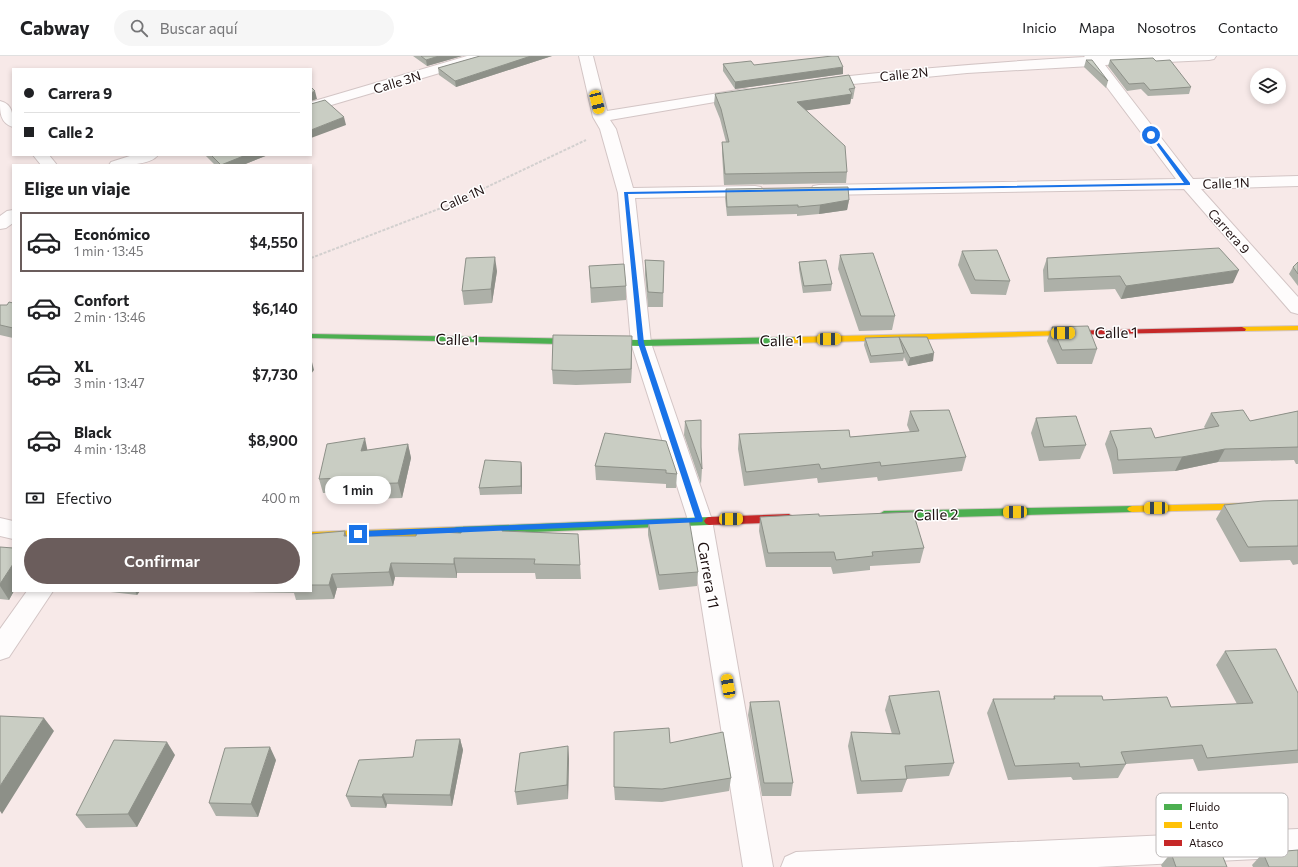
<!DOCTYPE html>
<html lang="es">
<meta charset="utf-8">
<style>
:root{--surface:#fff;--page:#f6f6f6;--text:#202124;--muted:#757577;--line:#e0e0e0;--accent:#6b5d5c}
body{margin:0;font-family:Commissioner,sans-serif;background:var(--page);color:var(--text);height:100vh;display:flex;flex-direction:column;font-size:15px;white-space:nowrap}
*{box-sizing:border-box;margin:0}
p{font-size:13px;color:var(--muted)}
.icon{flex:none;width:22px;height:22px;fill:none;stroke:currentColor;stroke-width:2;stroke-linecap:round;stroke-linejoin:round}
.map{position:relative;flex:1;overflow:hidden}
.panel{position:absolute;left:12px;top:108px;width:300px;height:428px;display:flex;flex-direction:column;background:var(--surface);border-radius:0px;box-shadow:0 2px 6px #0003}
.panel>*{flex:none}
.guide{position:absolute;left:12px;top:12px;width:300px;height:88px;border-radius:0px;box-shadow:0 2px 6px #0003;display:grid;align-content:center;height:88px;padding:0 12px;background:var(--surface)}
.buttons{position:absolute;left:1250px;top:12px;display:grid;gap:8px}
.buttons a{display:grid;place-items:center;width:36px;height:36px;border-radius:50%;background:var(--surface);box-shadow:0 2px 6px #0003;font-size:20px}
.end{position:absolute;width:18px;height:18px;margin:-9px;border:5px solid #1a73e8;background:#fff;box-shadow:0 0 0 2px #fff}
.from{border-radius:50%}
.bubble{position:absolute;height:28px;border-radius:14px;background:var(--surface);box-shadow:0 2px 6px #0003;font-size:13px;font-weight:600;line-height:28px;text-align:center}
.car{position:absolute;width:12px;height:24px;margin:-12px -6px;border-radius:5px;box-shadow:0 0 3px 1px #0007;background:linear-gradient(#f5c518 24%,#345 0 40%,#f5c518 0 76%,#345 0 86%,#f5c518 0)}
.guide b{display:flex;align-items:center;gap:14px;height:38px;font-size:15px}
.guide b+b{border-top:1px solid var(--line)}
.guide i{width:10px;height:10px;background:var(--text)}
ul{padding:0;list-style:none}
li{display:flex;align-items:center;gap:12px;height:60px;margin:0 8px 6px;padding:0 4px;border:2px solid transparent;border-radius:0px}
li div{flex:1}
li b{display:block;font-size:15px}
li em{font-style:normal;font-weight:600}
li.current{border-color:var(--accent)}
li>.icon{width:36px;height:36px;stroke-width:1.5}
h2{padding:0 12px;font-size:18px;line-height:48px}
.pay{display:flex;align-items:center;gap:10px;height:44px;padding:0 12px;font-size:15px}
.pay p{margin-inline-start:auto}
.action{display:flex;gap:8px;margin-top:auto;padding:8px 12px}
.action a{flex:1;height:46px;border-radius:24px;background:var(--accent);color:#fff;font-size:16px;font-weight:600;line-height:46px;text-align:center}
header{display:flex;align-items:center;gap:24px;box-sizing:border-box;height:56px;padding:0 20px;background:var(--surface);border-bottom:1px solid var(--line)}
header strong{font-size:19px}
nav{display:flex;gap:22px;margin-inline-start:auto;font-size:14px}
.search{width:280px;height:36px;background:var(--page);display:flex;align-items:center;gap:10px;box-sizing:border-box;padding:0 14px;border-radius:22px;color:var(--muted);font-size:15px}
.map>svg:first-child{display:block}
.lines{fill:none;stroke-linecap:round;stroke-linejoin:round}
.street-casing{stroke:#d3c5c5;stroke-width:2}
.fast-casing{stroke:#d3c5c5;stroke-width:2}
.slow-casing{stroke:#d3c5c5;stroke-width:2}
.jam-casing{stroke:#d3c5c5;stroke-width:2}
.path{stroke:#d3d0cf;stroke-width:2;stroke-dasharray:3 1.5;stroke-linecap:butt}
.street{fill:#fefcfc;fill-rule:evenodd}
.fast{fill:#4caf50;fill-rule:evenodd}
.slow{fill:#ffc107;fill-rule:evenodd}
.jam{fill:#c62828;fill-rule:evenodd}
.wall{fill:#adb0a8}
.shaded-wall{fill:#8d9088}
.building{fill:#c9cdc3;stroke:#8d9088}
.route{fill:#1a73e8}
.labels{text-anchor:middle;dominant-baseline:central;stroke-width:3;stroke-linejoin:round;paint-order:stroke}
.far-street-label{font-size:13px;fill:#1f1111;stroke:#fff}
.street-label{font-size:15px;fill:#1f1111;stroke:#fff}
.key{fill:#fff;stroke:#bcb8b8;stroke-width:1}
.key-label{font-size:11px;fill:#1f1111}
</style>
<header>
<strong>Cabway</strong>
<div class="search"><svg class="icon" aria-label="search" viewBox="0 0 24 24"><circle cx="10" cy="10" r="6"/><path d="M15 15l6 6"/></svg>Buscar aquí</div>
<nav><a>Inicio</a><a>Mapa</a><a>Nosotros</a><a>Contacto</a></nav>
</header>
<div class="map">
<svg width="1298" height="811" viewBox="0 0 1298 811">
<rect width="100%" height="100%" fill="#f7e9e8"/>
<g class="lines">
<g class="street-casing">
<path id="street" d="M467 0H489L487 3 311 55V46Z
M579 0H593L607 55 744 33 749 34 751 37 749 40 744 41 610 64 616 73 633 132 755 130 761 131 763 135 761 139 755 140 635 142 651 287 712 464 773 811H743L688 464 631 287 618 137 600 73 593 61Z
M1084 0H1216L1214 3 1209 4 1105 9 1193 123 1298 120V130L1201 133 1298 241V258L1291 256 1184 133 819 139 813 138 811 134 813 130 819 129 1176 123 1091 10 967 17 822 31 817 30 815 27 817 24 822 23C910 13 997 6 1085 1Z
M0 45C13 48 13 59 13 71 0 67 0 56 0 45Z
M33 99H49L57 109H41Z
M133 99H158C150 110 122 109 109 109L111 106Z
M13 154V167L6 172 0 173V160L7 155Z
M0 462 13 465V483L0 480Z
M27 535H53L9 601 0 604V573Z
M1298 773V801L1097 811H781L785 801 796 796Z"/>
</g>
<g class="fast-casing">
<path id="fast" d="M311 278 641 284 794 281 798 284 794 287 641 290 311 282Z
M1132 450 1135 451 1137 453 1135 455 1132 456 884 463 881 461 879 459 881 457 884 455Z
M709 461 712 462 714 465 712 468 709 469 454 479 451 478 449 475 451 472 454 471Z"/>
</g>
<g class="slow-casing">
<path id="slow" d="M1298 270V274L1242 275 1238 273 1242 271Z
M1063 275H1066L1067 277 1066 279 794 287 790 284 794 281Z
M1298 446V452L1132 456 1129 455 1127 453 1129 451 1132 450Z
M454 471 457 472 459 475 457 478 454 479 311 484V476Z"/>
</g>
<g class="jam-casing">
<path id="jam" d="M1242 271 1246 273 1245 275 1063 279 1059 277 1063 275Z
M789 458 792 460 794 462 792 464 789 466 709 469 706 468 704 465 706 462 709 461Z"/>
</g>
<path class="path" d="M311 202 449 149 586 84"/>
<use href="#street" class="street"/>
<use href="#fast" class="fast"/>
<use href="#slow" class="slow"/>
<use href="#jam" class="jam"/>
</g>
<path class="wall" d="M413 0H462L427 10Z
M480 0H552L456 31 439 19 438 12Z
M1086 4 1108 25 1106 32 1084 11Z
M1110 4 1156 5 1191 31 1189 38 1148 40 1141 33 1127 35 1108 10Z
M723 8 754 9 843 18 735 33 723 15Z
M855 32 853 43H851L850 48 806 54 847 116 846 127 724 129 722 97V86H726L720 63 714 48 715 38Z
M205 99H268L243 109H215Z
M726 133 849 144 847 154 819 158 797 160V158L727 160 725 142Z
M962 195 1010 225 1006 239 971 238 958 209Z
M840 199 895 260 892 274 859 275 838 213Z
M1047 202 1233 227 1121 243 1115 233 1044 236 1043 214Z
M645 204 664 205 663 251H648L645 219Z
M799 206 832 228 831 235 803 237 799 213Z
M1298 206V230L1289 218 1293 211Z
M589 210 626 230V244L591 247Z
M497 215 492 247 464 249 462 235Z
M13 247V282L0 279V249H7Z
M1052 271 1097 293 1092 308H1057L1047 285Z
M899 281 933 305 908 310 904 301 903 305 870 307 864 289 865 282Z
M632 294 631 327 576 329 553 328 552 314Z
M910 355 966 401 962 415 878 425 877 421 818 427 817 422 744 430 738 393 739 378 850 381 910 376 907 369Z
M1298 355V408H1296L1294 404 1218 406 1175 415 1113 418 1111 407 1105 388 1110 375 1155 382 1206 373 1204 371 1211 357 1250 365Z
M1036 362 1086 389 1080 403 1039 405 1031 377Z
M685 365 702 413 701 428 684 379Z
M605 377 677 418 676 432H666V428L596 424 595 410Z
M408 388 411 402 402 442 368 443 366 436 323 437 319 423 368 394Z
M521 406 522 413V438L480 439 479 432Z
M1298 444V508L1293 509 1290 504 1240 506 1216 463 1224 449Z
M819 460 924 492 920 507 870 510V514L833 518 831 511H766L759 475 760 461Z
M648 465 698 516 697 530 659 534 648 479Z
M502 472V475L578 478 581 523H536L535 517H457V522L395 521 393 530 337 532 334 543 296 544 294 537 248 536 247 535H311V478L347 480H416L461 477Z
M0 491 13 535H14L9 544 0 543Z
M102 535H140L137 539Z
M1225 595 1298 637V707L1198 715 1193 703 1126 708 1118 722 1073 724 1071 721 1008 724 987 657 993 643H1053L1054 640 1171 651 1237 648 1216 609Z
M889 640 954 707 949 720 907 723 902 736 857 738 848 690 851 676 892 678 885 654Z
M750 646 793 727 791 740H762L748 659Z
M460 683 463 694 452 750 387 748 386 752 351 751 346 740 413 701Z
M670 687 731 722 729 735 662 746 615 744 614 731Z
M568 690 569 703 568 743 517 749 515 736Z
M175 699 137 771 86 772 76 759Z
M276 704 258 761 216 760 209 747Z
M1171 797 1227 811H1162L1161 809Z
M1263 797 1298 811H1253L1252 809Z"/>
<path class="shaded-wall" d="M439 0H462L427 10 426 4Z
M531 0H552L456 31 455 25Z
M843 11V18L735 33V26Z
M315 35 317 43 311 45V37Z
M852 38 850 48 796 56 797 46Z
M344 61 346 69 311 82V74Z
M246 99H268L243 109H221Z
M849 144 847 154 819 158 820 149Z
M495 201 497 215 492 247 491 233Z
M1239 214 1233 227 1121 243 1126 230Z
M632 280V294L631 327V313Z
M934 297 933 305 908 310 910 302Z
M312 306 314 314 311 318V307Z
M365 382 368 397 361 395Z
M408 388 411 402 402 442 398 427Z
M1225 393 1218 406 1175 415 1182 401Z
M521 406 522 413V438L521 430Z
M345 475 349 489 344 480Z
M454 502 457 517V522L454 508Z
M391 507 395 521 393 530 389 516Z
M13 508V535H14L9 544 0 530V528Z
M332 518 337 532 334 543 329 529Z
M135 535H140L137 539Z
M44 662 54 675 2 758 0 755V730Z
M460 683 463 694 452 750 450 739Z
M167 686 175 699 137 771 128 758Z
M568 690 569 703 568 743 567 729Z
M270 691 276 704 258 761 251 748Z
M383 738 387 748 386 752 382 741Z"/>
<path class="building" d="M421 0H439L426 4Z
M480 0H531L455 25 438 12Z
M832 0H838L843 11 735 26 723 8 751 5 754 9Z
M1153 2 1156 5 1170 4 1191 31 1150 34 1144 27 1129 28 1110 4Z
M1086 4H1092L1108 25Z
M849 19 855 32 849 33 852 38 797 46 845 90 847 116 725 118 722 86H729L721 53 715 38Z
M311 31 315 35 311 37Z
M325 44 344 61 311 74V48Z
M211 99H246L221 109Z
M848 131 849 144 820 149 798 151V149L727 151 726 133Z
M1219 192 1239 214 1126 230 1120 220 1048 223 1047 202Z
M997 194 1010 225 975 224 962 195Z
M873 197 895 260H861L840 199Z
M495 201 491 233 462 235 466 202Z
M645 204 664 205 663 237 648 236Z
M826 204 832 228 804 230 799 206Z
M1298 206V218L1293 211Z
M624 208 626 230 591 232 589 210Z
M9 246 13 247V272L0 269V249H7Z
M1088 270 1097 293 1062 294 1052 271Z
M553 279 632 280 631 313 576 315 552 314Z
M899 281 904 297 871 300 865 282Z
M899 281H927L934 297 910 302Z
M949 354 966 401 881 410 880 406 821 413 819 408 746 416 739 378 849 374 850 381 919 375 910 355Z
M1243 354 1250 365 1298 355V391L1225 393 1182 401 1118 404 1117 393 1110 375 1151 372 1155 382 1219 370 1211 357Z
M1076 360 1086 389 1044 391 1036 362Z
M701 364V391L702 413 685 365Z
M605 377 666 385 677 418 666 417V414L595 410Z
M365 382 361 395 408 388 398 427 364 428 365 421 319 423 327 388Z
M485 404 521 406V430L479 432Z
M1298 444V490L1248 491 1224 449 1263 445Z
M913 456 924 492 872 496 873 500 836 504 834 496 768 497 760 461 819 458V460Z
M689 463 698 516 659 519 648 465Z
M463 471 502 472V475L578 478 580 509 534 508 535 503 454 502V508L391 507 389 516 332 518 329 529H311V478L345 475 344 480H416L417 475 461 477Z
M0 491 13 492V508L0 528Z
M1276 593 1298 637V694L1207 702 1202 689 1121 696 1126 708 1080 711 1079 707 1015 710 993 643H1055L1054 640H1102L1103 644 1167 641 1171 651 1253 647 1225 595Z
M939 635 954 707 905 710 907 723 861 725 851 676 900 678 889 640Z
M779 645 793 727H764L750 646Z
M0 660 44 662 0 730Z
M669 672 670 687 723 676 731 722 662 733 614 731V676Z
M460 683 450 739 383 738 382 741 346 740 359 704 413 701 416 684Z
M114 684 167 686 128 758 76 759Z
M568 690 567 729 515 736 520 697Z
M270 691 251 748 209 747 225 692Z
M1298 794V811H1269L1263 797Z
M1221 796 1227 811H1176L1171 797Z"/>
<path class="route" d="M1149 78H1152L1190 127V129L628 138 644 287 703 464 702 466 358 481 354 478 358 475 695 462 638 287 624 136 1184 127Z"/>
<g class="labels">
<g class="far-street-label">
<text transform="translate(904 18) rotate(-6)">Calle 2N</text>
<text transform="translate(397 26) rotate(-17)">Calle 3N</text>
<text transform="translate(1226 127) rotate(-2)">Calle 1N</text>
<text transform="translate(462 142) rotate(-24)">Calle 1N</text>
<text transform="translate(1229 175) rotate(48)">Carrera 9</text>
</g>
<g class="street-label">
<text transform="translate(1116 276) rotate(-1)">Calle 1</text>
<text transform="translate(457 283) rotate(1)">Calle 1</text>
<text transform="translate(781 284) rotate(-1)">Calle 1</text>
<text transform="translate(936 458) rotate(-1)">Calle 2</text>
<text transform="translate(709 519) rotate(80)">Carrera 11</text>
</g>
</g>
<rect x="1156" y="737" width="132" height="64" rx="6" class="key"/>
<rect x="1164" y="748" width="18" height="6" fill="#4caf50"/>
<rect x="1164" y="766" width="18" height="6" fill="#ffc107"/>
<rect x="1164" y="784" width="18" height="6" fill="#c62828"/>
<g class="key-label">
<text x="1189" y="755">Fluido</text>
<text x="1189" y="773">Lento</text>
<text x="1189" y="791">Atasco</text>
</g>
</svg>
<div class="buttons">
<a><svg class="icon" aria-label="layers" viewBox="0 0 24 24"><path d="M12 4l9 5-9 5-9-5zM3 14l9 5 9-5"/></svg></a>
</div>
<i class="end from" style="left:1151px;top:79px"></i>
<i class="end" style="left:358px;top:478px"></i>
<div class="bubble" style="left:325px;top:420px;width:66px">1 min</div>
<i class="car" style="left:597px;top:46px;rotate:166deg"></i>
<i class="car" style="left:1063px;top:277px;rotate:89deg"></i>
<i class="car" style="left:829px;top:283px;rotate:89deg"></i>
<i class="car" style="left:1156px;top:452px;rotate:269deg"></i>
<i class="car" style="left:1015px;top:456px;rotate:269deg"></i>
<i class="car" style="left:731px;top:463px;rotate:89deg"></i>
<i class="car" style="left:728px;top:630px;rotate:350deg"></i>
<div class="guide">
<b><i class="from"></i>Carrera 9</b>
<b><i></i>Calle 2</b>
</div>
<section class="panel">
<h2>Elige un viaje</h2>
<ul>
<li class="current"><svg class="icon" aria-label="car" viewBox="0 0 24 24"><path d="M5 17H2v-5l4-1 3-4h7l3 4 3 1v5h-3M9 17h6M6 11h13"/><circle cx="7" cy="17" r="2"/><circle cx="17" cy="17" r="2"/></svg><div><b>Económico</b><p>1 min · 13:45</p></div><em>$4,550</em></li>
<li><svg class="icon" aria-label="car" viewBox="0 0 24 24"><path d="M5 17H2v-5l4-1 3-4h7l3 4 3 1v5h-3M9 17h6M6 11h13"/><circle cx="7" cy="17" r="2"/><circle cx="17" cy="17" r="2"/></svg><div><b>Confort</b><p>2 min · 13:46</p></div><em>$6,140</em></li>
<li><svg class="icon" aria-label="car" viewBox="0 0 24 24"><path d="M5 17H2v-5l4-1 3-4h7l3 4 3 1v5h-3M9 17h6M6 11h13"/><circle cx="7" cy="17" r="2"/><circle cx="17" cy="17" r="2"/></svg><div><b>XL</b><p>3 min · 13:47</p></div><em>$7,730</em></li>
<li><svg class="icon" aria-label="car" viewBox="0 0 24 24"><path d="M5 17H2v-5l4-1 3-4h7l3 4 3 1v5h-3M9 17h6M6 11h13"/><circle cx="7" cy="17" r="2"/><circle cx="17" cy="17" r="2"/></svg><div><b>Black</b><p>4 min · 13:48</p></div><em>$8,900</em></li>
</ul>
<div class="pay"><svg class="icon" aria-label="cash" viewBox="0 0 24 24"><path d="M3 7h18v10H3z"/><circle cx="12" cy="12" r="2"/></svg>Efectivo<p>400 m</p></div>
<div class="action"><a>Confirmar</a></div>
</section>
</div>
